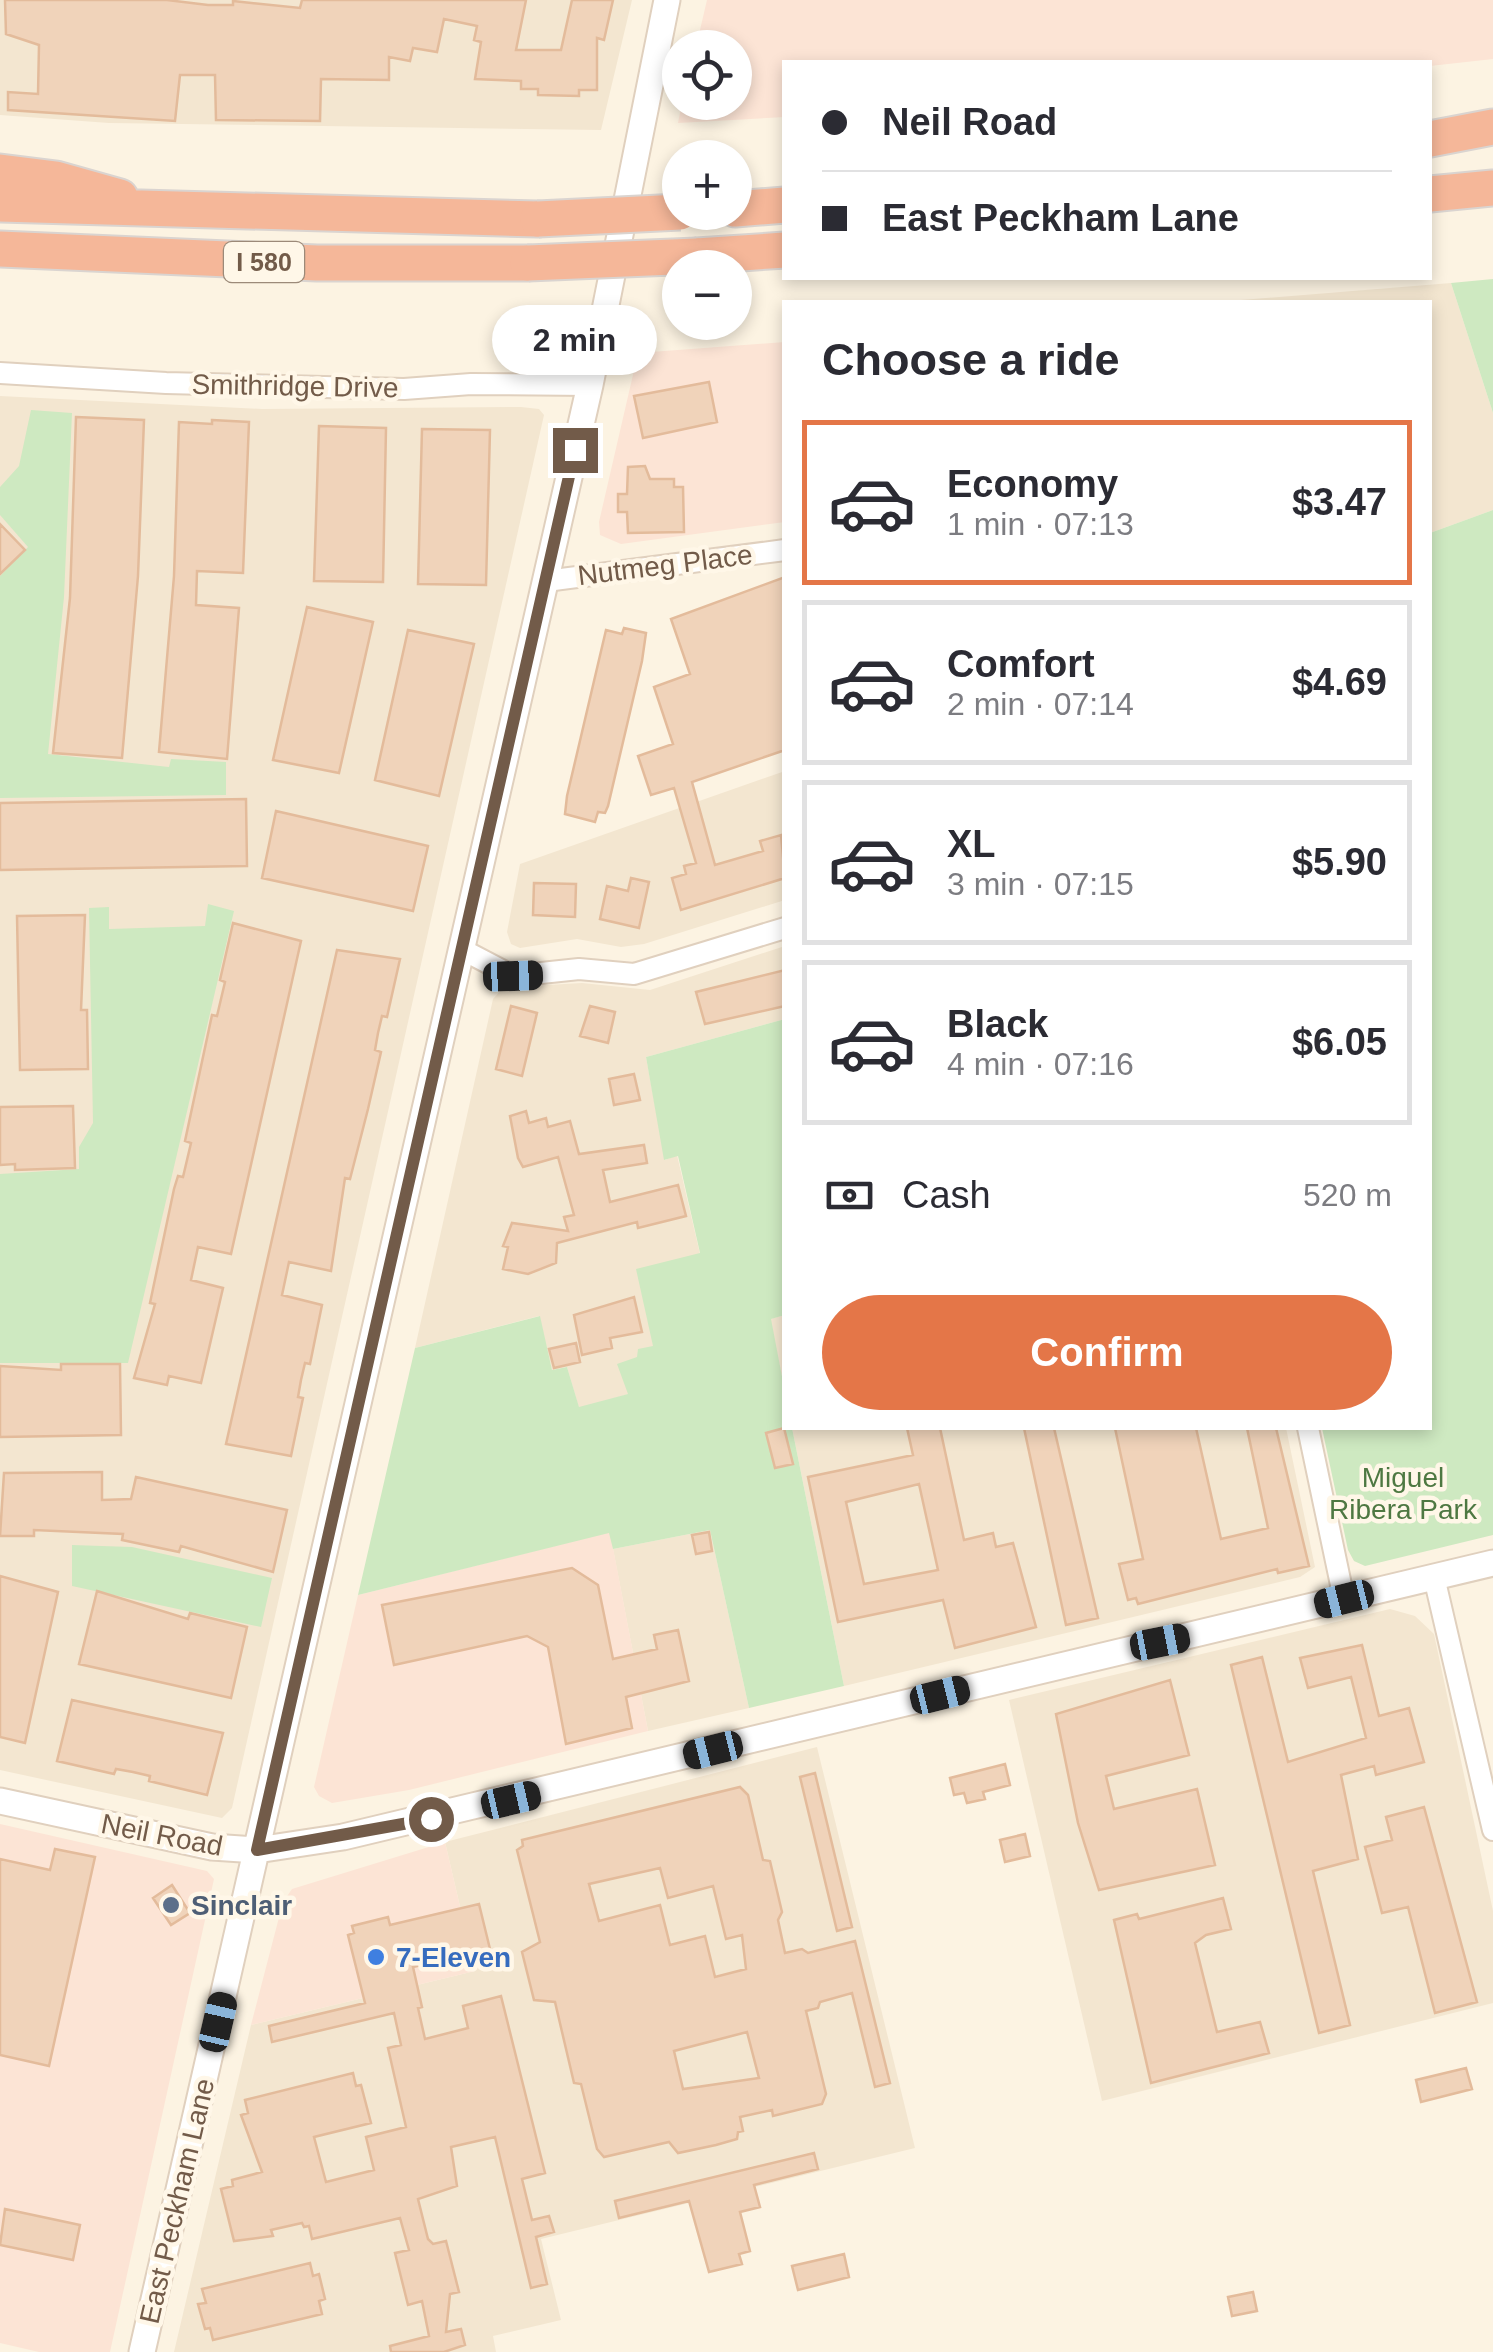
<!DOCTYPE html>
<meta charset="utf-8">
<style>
:root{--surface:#fff;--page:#f7f7f7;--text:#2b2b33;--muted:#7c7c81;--line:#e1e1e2;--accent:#e47648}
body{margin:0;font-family:Arial,sans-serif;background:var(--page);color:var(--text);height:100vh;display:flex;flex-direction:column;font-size:38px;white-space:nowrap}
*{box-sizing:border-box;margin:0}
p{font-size:32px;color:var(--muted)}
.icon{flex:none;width:55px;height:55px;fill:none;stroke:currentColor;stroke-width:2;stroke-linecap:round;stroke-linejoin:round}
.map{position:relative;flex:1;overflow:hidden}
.side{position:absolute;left:782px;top:300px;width:650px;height:1130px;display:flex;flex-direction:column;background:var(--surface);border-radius:0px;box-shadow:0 5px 15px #0003}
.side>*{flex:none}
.top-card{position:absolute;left:782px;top:60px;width:650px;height:220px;border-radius:0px;box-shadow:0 5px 15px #0003;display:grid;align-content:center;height:220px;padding:0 40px;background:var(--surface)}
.tools{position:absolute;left:662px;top:30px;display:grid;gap:20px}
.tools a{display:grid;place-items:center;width:90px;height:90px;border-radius:50%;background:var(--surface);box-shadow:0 5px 15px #0003;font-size:50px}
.end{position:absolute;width:45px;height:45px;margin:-22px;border:12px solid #725b49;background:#fff;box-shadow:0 0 0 5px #fff}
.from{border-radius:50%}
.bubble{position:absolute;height:70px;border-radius:35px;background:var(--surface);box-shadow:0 5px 15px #0003;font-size:32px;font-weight:600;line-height:70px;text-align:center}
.car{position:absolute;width:30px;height:60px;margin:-30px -15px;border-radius:12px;box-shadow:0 0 8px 2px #0007;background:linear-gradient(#222 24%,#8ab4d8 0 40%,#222 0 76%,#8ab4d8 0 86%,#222 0)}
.top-card b{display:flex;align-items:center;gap:35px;height:95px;font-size:38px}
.top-card b+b{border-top:2px solid var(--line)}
.top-card i{width:25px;height:25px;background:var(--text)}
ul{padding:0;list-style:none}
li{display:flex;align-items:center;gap:30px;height:165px;margin:0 20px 15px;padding:0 20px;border:5px solid var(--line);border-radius:0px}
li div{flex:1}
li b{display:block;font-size:38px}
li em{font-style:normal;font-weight:600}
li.on{border-color:var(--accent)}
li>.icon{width:90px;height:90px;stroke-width:1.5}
h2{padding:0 40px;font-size:45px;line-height:120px}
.pay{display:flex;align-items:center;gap:25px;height:110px;padding:0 40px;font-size:38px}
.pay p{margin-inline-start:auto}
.button{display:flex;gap:20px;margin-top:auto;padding:20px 40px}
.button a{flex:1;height:115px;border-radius:60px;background:var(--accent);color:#fff;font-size:40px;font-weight:600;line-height:115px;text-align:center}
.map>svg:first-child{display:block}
.residential{fill:#f3e6d0}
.commercial{fill:#fce4d5}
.green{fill:#cee9c1}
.building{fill:#f0d3ba;stroke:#e3bb9b;stroke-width:2.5;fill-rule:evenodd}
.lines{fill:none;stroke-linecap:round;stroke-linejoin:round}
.minor-casing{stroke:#e0d0be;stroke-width:24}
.tertiary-casing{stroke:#e0d0be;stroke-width:29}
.motorway-casing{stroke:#dad4d0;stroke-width:39}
.minor{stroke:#fff;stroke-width:20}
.tertiary{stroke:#fff;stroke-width:25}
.motorway{stroke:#f5b799;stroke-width:35}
.motorway-bridge-casing{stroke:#dad4d0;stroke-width:39;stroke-linecap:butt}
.motorway-bridge{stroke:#f5b799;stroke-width:35}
.route{stroke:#725b49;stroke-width:12}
.service-dot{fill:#5c6f8a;stroke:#fff7e8;stroke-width:4}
.shop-dot{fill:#3f7fe0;stroke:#fff7e8;stroke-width:4}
.labels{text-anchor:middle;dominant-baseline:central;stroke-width:9;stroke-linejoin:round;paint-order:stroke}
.shield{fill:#fff7e8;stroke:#9c8a79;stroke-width:2.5}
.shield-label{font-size:25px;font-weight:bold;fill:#725b49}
.street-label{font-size:28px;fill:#725b49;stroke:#fff7e8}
.park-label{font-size:28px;fill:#4e7842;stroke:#fff7e8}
.service-label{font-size:28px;font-weight:bold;fill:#4e5e75;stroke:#fff7e8;text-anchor:start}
.shop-label{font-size:28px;font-weight:bold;fill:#366cbe;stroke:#fff7e8;text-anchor:start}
</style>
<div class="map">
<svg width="1493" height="2352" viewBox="0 0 1493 2352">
<rect width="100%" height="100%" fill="#fcf3e2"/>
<path class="residential" d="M0 0H632L601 130 109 123 0 115Z
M1451 283 1493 413V510L1430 533V302H1216Z
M0 396 262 409 521 407 539 409 544 415 232 1808 222 1818 0 1770Z
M785 771V900L644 944 621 947 577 939 520 948 511 944 507 932 520 864Z
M785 946V1019L646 1057 665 1160 677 1155 700 1254 653 1347 637 1357 629 1394 579 1408 567 1367 552 1370 539 1316 415 1348 493 999 501 990 513 987 582 983 650 990Z
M785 1315V1392L770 1319Z
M792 1428H1286L1315 1567 1300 1577 844 1686Z
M710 1530 749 1708 648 1731 613 1549Z
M1390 1609 1415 1616 1434 1634 1493 1911V2003L1102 2101 1009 1700Z
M817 1747 915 2148 541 2239 561 2320 493 2336 496 2352H174L251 2025 475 1971 445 1842Z"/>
<path class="commercial" d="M707 0H1493V59L1430 66V62H785V117L678 123 682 103 735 102V48L696 47Z
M785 342V522L621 544 600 535 599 522 638 353Z
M610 1532 648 1731 409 1790 332 1803 319 1796 314 1787 358 1595Z
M0 1824 207 1871 214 1879 110 2352H39L0 2343Z
M445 1842 475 1971 251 2025 283 1902 292 1889Z"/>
<path class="green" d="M1493 279V413L1451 283Z
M31 410 72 413 64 597 48 754 169 767 171 759 226 762V795L0 798V576L28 547 0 515V487L19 466Z
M1493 510V1535L1365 1566 1354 1561 1348 1550 1322 1428H1430V533Z
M208 904 234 911 128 1363H0V1174L79 1169V1147L93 1123 89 908 109 907V929L205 926Z
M785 1019V1315L771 1319 785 1392V1428H792L844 1686 749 1708 710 1530 613 1549 609 1533 358 1595 415 1348 540 1316 552 1370 567 1367 579 1407 628 1394 617 1364 637 1357 638 1349 653 1346 636 1269 700 1253 678 1156 664 1160 646 1057Z
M72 1545 132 1547 272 1578 261 1627 72 1586Z"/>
<path class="building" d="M5 0H167L208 5H233V1L300 8 302 0H526L516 50H561L572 0H613L604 40 597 38V90H579V96L538 95V89H521V81L475 79 481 42 474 40 477 26 444 19 437 52 413 48 410 61 389 57V80L321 79 320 121 216 120 215 75H180L175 121 8 110V92L38 94 39 45 6 34Z
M709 382 717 422 643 438 634 396Z
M76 417 144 420 138 576 122 758 53 753 70 598Z
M212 420 249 422 243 573 197 571 196 605 239 608 227 759 159 752 174 576 179 422 212 424Z
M319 426 386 428 383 582 314 581Z
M422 429 490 430 486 585 418 584Z
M645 466 650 479H674V487H683L684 532 628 533 627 512H618V494H627L628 467Z
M0 524 25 550 0 574Z
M785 577V750L692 782 715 865 763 851 760 841 781 835 785 878 681 910 672 878 686 874 684 866 696 863 674 788 651 795 638 756 673 744 654 687 690 674 671 619Z
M307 607 373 622 339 773 273 760Z
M624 628 646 633 642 661 608 806 605 813 598 812 595 822 565 814 567 796 606 630 622 634Z
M408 630 474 644 439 796 375 780Z
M246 799 247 866 0 870V803Z
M276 811 428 846 413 911 262 878Z
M631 878 649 882 639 928 600 919 607 886 628 891Z
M534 883 576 884 575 917 533 915Z
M85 915 81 1010H87L88 1069 20 1070 17 916Z
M233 923 301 941 231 1254 198 1247 191 1280 223 1288 201 1383 169 1376 167 1385 134 1378 155 1304 150 1303 174 1189 178 1176 183 1177 191 1143 185 1141 212 1015 217 1016 225 982 220 980Z
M337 950 400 959 387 1017 382 1016 378 1033 375 1050 381 1052 368 1109 350 1179 345 1178 331 1271 289 1262 282 1295 322 1305 310 1364 305 1363 301 1380 298 1397 303 1398 291 1456 226 1444Z
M785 970V1006L705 1024 696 992Z
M511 1006 537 1013 522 1076 496 1069Z
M590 1006 615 1012 608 1043 580 1036Z
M634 1074 640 1100 614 1105 609 1079Z
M73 1106 75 1168 15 1170V1164L0 1165V1107Z
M526 1111 529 1123 546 1118 548 1127 570 1121 579 1154 644 1145 647 1163 603 1170 610 1202 678 1185 686 1216 638 1228 637 1222 557 1243 556 1263 528 1274 503 1269 508 1247 503 1246 512 1223 568 1231 564 1217 574 1215 558 1157 523 1167 518 1158 510 1116Z
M634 1297 642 1332 610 1338 612 1348 582 1355 574 1315Z
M576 1343 580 1362 554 1368 549 1349Z
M61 1364H120L121 1435 0 1437V1366L61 1370Z
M784 1428 793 1464 775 1468 766 1433Z
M907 1428H940L964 1540 993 1533 996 1547 1013 1543 1036 1627 955 1648 943 1600 838 1622 808 1477 913 1455ZM919 1484 938 1570 864 1584 846 1502Z
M1024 1428H1054L1098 1618 1066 1625Z
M1115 1428H1196L1221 1539 1268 1528 1247 1428H1276L1309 1566 1278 1573 1277 1569 1138 1604 1136 1598 1128 1600 1119 1564 1143 1559Z
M102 1472V1500L131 1499 136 1477 287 1510 273 1572 181 1546 179 1552 122 1540 123 1534 34 1530V1536H0L4 1473Z
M709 1532 712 1551 696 1554 692 1535Z
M572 1568 598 1585 613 1659 657 1649 654 1635 678 1630 689 1681 626 1697 632 1728 566 1744 548 1647 527 1636 394 1665 382 1605Z
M0 1576 58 1592 25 1743 0 1737Z
M97 1591 188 1619 190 1613 247 1627 231 1698 79 1664Z
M1362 1645 1379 1716 1409 1708 1424 1762 1376 1775 1374 1766 1341 1775 1358 1859 1313 1871 1350 2025 1319 2033 1231 1665 1262 1657 1288 1762 1366 1738 1351 1677 1308 1688 1300 1658Z
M1170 1680 1189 1755 1106 1776 1114 1809 1197 1789 1215 1865 1099 1890 1078 1823 1056 1714Z
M72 1700 223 1733 207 1795 149 1781 150 1776 133 1772 116 1769 114 1774 57 1761Z
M1005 1764 1010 1785 983 1792 985 1799 967 1803 964 1793 954 1795 950 1778Z
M815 1773 852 1927 837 1931 800 1777Z
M740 1787 748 1795 763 1860 770 1861 782 1912 778 1920 785 1953 802 1949 808 1953 855 1941 890 2083 875 2087 852 1993 820 2002 818 2008 806 2011 826 2094 822 2104 773 2116 772 2110 740 2117 743 2131 738 2132 737 2139 716 2145 678 2153 669 2142 604 2157 597 2149 581 2084 574 2083 555 2002 534 2000 522 1952 540 1942 517 1850 523 1846 522 1840ZM660 1868 668 1898 713 1886 726 1939 742 1935 746 1969 715 1977 705 1936 670 1945 660 1905 599 1921 589 1884ZM747 2032 759 2078 683 2089 674 2051Z
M1424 1807 1477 2002 1435 2013 1408 1907 1382 1913 1365 1847 1392 1840 1386 1817Z
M1025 1834 1030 1856 1005 1862 1000 1840Z
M55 1849 95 1857 49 2066 0 2055V1859L50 1870Z
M172 1885 190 1913 171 1925 153 1898Z
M1223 1898 1231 1929 1206 1935 1195 1943 1217 2032 1260 2022 1269 2053 1151 2083 1114 1920 1137 1914 1139 1919Z
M479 1904 490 1949 413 1967 422 2007 418 2008 425 2039 468 2028 463 2006 501 1996 545 2173 522 2179 532 2220 549 2216 554 2232 536 2237 547 2284 531 2288 495 2137 451 2147 457 2186 418 2199 428 2239 433 2244 446 2241 459 2292 450 2294 446 2332 461 2329 465 2345 444 2352H391L390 2346 429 2336 422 2301 408 2305 395 2253 409 2250 400 2218 312 2239 309 2226 304 2227 302 2223 271 2230 273 2236 234 2241 221 2189 233 2186 232 2180 262 2172 241 2115 248 2113 245 2100 353 2073 356 2086 361 2085 371 2123 314 2137 326 2182 374 2170 366 2137 406 2127 388 2048 401 2045 394 2013 272 2042 269 2026 365 2003 348 1935 354 1933 352 1926 388 1917 390 1925Z
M1466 2068 1472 2089 1421 2102 1416 2080Z
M814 2153 818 2169 754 2185 760 2207 740 2212 750 2251 739 2254 742 2264 709 2272 689 2201 619 2218 615 2201Z
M5 2209 80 2225 73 2260 0 2245Z
M844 2254 849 2277 798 2290 792 2266Z
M310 2263 313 2276 319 2274 325 2299 319 2301 322 2314 213 2340 210 2328 205 2329 198 2304 206 2303 202 2289Z
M1253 2292 1257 2311 1232 2316 1228 2297Z"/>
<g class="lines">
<g class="minor-casing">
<path id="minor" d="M0 373 166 383 404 389 471 384 590 385
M546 581 785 550
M463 950 513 976 579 969 634 974 785 928
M1308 1428 1344 1599
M1434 1577 1493 1830"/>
</g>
<g class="tertiary-casing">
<path id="tertiary" d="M0 1801 212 1847 257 1850 343 1837 1493 1563
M142 2352 590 385 667 0"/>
</g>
<g class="motorway-casing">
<path id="motorway" d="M1430 139 1493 127
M0 172 56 179 120 197
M1430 194 1493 188
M0 204 538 219
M735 209 785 205
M0 249 317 263H528
M697 256 785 250"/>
</g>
<use href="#minor" class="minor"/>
<use href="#tertiary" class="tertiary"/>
<use href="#motorway" class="motorway"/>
<g class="motorway-bridge-casing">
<path id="motorway-bridge" d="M538 219 680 212
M528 263 697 256"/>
</g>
<use href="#motorway-bridge" class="motorway-bridge"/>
</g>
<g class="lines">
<path class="route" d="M431 1819 257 1850 575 450"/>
</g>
<circle class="service-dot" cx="171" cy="1905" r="10"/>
<circle class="shop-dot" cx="376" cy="1957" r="10"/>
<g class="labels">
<rect class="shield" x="224" y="242" width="80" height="40" rx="8"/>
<g class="shield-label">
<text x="264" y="262">I 580</text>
</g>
<g class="street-label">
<text transform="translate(295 386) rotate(1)">Smithridge Drive</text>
<text transform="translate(665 565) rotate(-7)">Nutmeg Place</text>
<text transform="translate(162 1835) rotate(11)">Neil Road</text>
<text transform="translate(177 2201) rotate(-77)">East Peckham Lane</text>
</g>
<g class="park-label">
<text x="1403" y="1477">Miguel<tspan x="1403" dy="32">Ribera Park</tspan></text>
</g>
<g class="service-label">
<text x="191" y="1905">Sinclair</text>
</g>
<g class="shop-label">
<text x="396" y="1957">7-Eleven</text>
</g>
</g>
</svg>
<div class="tools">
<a><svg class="icon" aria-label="locate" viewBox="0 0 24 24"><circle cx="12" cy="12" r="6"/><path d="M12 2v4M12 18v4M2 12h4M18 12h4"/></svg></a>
<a>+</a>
<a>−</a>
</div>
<i class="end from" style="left:431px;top:1819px"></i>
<i class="end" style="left:575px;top:450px"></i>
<div class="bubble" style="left:492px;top:305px;width:165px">2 min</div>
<i class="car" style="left:513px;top:976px;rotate:88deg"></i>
<i class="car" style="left:1344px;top:1599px;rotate:256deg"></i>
<i class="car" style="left:1160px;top:1642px;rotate:79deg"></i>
<i class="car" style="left:940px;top:1695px;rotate:76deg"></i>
<i class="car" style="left:713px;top:1750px;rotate:256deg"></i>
<i class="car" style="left:511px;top:1800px;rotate:77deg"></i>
<i class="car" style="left:218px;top:2022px;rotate:13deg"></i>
<div class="top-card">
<b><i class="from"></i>Neil Road</b>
<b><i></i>East Peckham Lane</b>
</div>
<section class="side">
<h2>Choose a ride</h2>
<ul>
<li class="on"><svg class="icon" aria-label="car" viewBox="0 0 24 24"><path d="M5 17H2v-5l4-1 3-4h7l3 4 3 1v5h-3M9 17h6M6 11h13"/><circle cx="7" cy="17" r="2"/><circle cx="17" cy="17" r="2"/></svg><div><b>Economy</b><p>1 min · 07:13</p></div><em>$3.47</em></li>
<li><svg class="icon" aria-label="car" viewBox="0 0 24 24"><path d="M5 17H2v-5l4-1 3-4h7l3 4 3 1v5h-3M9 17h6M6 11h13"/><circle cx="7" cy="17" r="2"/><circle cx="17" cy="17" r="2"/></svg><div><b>Comfort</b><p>2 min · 07:14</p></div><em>$4.69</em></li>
<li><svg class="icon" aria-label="car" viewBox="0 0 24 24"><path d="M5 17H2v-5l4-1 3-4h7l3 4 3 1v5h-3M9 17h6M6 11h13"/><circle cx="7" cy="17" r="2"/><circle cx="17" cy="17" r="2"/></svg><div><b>XL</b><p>3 min · 07:15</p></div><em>$5.90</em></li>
<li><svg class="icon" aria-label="car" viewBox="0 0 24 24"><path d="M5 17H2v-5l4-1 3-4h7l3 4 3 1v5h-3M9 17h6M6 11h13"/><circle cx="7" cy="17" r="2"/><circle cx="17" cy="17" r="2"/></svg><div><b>Black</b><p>4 min · 07:16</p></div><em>$6.05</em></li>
</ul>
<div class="pay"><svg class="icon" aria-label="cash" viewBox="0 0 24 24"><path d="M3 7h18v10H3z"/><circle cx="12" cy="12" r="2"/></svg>Cash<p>520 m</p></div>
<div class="button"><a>Confirm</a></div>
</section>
</div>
